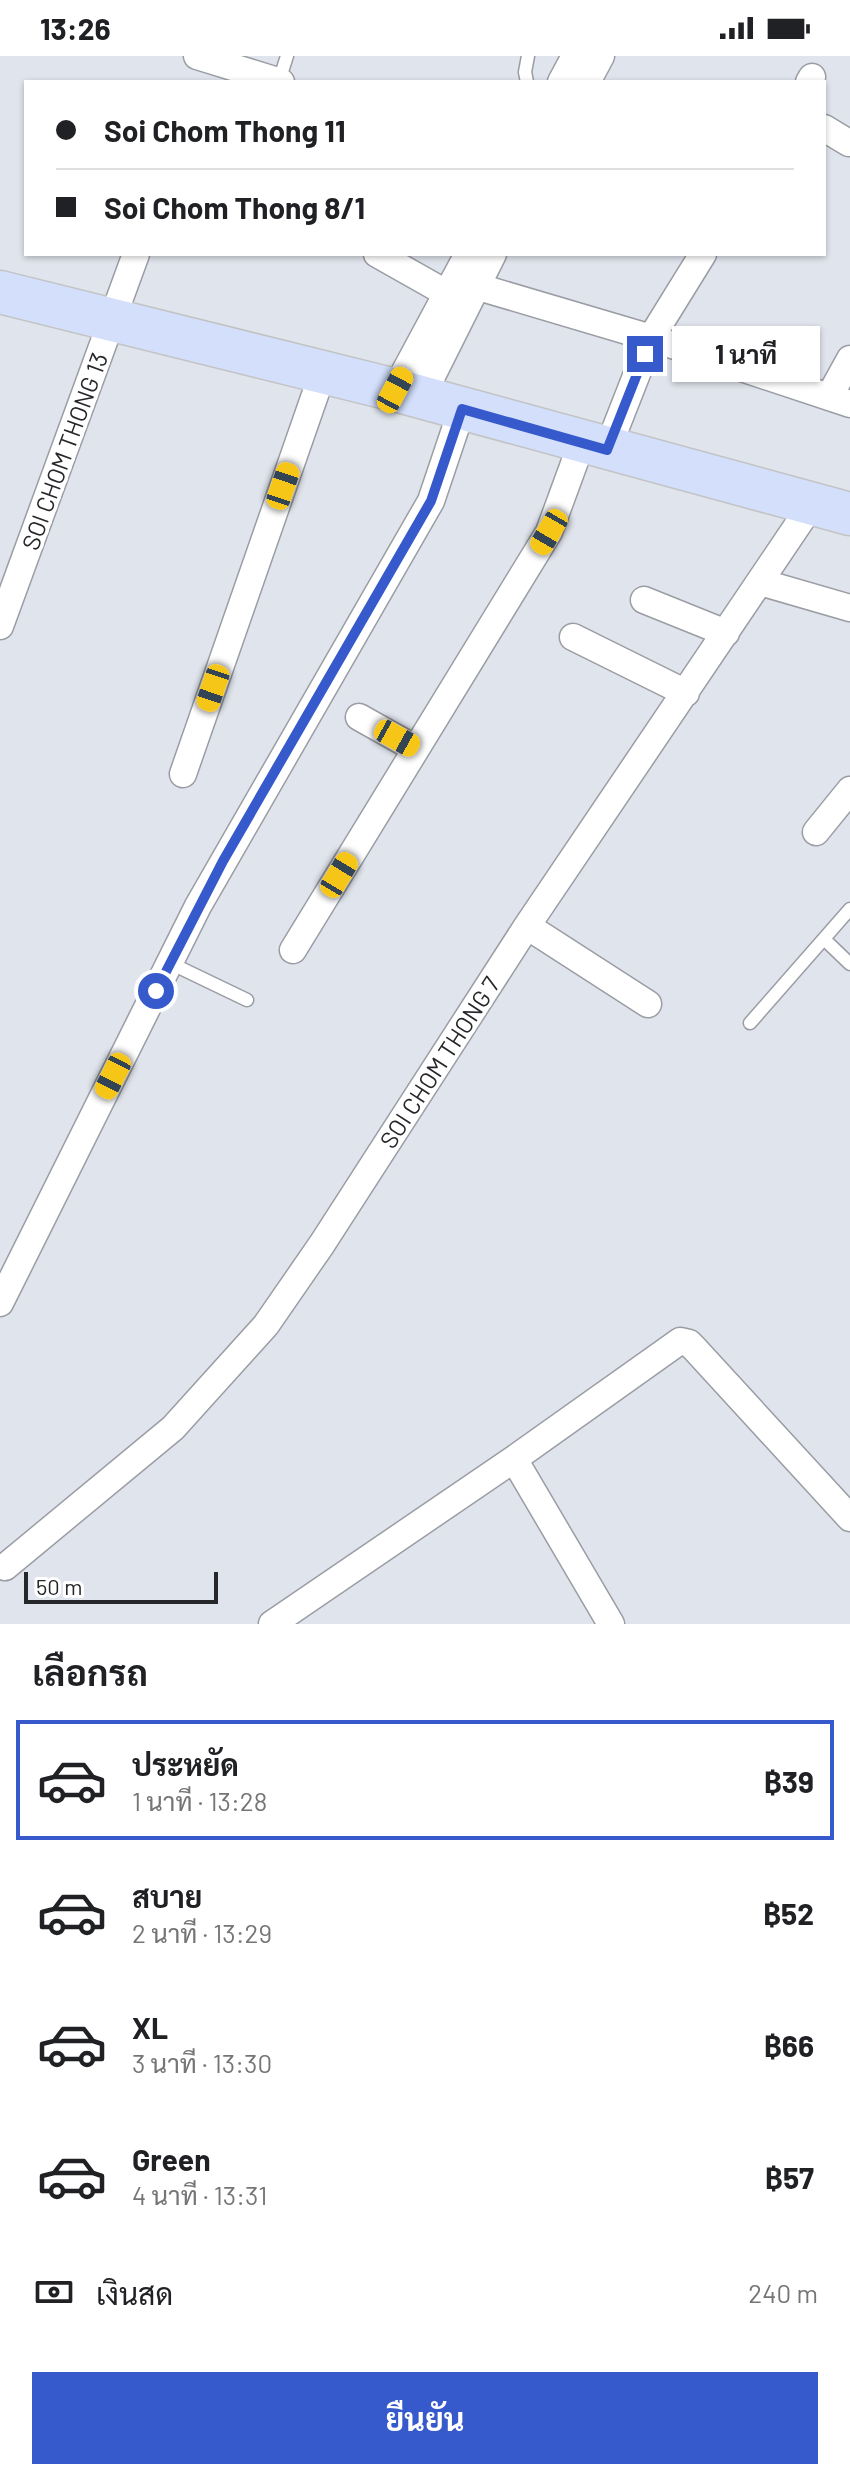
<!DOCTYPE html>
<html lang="th">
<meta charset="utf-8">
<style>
:root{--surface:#fff;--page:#f6f6f6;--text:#202124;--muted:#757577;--line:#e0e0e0;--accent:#365acb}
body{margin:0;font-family:Barlow,Sarabun,sans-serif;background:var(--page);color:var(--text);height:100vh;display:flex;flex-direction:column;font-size:30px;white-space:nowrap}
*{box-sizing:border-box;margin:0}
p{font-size:26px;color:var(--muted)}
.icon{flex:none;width:44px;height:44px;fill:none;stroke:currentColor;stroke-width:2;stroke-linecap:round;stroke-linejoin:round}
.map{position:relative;height:1568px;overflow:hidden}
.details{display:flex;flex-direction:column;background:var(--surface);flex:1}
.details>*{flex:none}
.banner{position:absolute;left:24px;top:24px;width:802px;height:176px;border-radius:0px;box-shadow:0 2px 6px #0004;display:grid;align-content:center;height:176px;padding:0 32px;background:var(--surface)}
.scale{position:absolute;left:24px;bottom:20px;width:194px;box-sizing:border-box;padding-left:8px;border:4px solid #26272a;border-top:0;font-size:22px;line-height:28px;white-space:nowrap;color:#26272a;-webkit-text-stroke:6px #fff;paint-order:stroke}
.end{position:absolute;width:36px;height:36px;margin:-18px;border:10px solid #365acb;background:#fff;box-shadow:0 0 0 4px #fff}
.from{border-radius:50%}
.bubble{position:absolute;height:56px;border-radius:0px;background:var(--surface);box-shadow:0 2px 6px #0004;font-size:26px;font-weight:700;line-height:56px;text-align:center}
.car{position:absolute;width:24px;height:48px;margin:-24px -12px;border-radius:10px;box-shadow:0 0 6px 2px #0007;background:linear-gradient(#f5c518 24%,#345 0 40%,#f5c518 0 76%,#345 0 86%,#f5c518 0)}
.banner b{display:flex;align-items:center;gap:28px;height:76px;font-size:30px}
.banner b+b{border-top:2px solid var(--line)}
.banner i{width:20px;height:20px;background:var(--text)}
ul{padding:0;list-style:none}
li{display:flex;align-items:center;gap:24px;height:120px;margin:0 16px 12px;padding:0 16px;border:4px solid transparent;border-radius:0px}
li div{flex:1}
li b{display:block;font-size:30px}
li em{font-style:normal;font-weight:700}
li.current{border-color:var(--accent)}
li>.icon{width:72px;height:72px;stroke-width:1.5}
h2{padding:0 32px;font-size:36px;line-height:96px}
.pay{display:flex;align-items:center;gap:20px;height:88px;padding:0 32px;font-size:30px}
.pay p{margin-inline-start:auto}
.action{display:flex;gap:16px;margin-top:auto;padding:16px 32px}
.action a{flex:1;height:92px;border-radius:0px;background:var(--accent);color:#fff;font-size:32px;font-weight:700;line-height:92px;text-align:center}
.status{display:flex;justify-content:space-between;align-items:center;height:56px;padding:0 40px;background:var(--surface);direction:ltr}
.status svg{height:22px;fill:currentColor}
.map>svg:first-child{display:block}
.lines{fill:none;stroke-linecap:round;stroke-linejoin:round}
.service-casing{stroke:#9a9da4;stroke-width:15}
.minor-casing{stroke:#9a9da4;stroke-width:29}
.primary-casing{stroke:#c2c3c3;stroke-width:45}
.service{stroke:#fff;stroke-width:12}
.minor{stroke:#fff;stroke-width:26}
.primary{stroke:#d3dffb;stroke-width:42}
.route{stroke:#365acb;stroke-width:10}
.labels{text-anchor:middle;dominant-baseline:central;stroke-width:7;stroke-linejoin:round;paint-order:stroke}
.street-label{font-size:24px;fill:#26272a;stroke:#fff}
</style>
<div class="status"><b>13:26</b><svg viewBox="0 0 49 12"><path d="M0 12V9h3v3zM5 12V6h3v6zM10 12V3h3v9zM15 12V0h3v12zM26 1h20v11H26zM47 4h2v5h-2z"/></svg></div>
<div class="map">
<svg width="850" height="1568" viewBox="0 0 850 1568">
<rect width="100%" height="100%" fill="#e0e4ec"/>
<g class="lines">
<g class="service-casing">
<path id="service" d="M279 25 287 0
M527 26 525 16 528 0
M824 883 850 908
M170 907 247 944
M750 967 850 853"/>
</g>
<g class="minor-casing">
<path id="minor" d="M197 0 281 26
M561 26 575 0
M587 26 601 0
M809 26 812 21
M824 72 849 87
M377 198 446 237
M455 224 651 282 850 348
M395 334 468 198
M829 341 850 303
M421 342 493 198
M607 394 651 282 703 198
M760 526 850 552
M644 544 726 577
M0 570 136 198
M573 581 686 637
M359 661 416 693
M183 718 323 316
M816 776 850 734
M527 870 648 948
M293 894 549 476 582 386
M0 1247 198 850 431 445 462 353
M514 1403 611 1568
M5 1511 173 1372 266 1269 322 1188 527 870 812 448
M272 1568 514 1403 680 1285 689 1287 694 1292 850 1462"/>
</g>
<g class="primary-casing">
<path id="primary" d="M0 236 395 334 850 458"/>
</g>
<use href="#service" class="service"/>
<use href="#minor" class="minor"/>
<use href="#primary" class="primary"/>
</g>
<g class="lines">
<path class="route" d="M156 935 223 805 431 445 462 353 607 394 645 298"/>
</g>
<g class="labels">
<g class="street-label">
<text transform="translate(64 395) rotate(-70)">SOI CHOM THONG 13</text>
<text transform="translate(439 1006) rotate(-57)">SOI CHOM THONG 7</text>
</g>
</g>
</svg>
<div class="scale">50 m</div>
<i class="end from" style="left:156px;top:935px"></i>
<i class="end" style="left:645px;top:298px"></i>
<div class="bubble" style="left:672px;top:270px;width:148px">1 นาที</div>
<i class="car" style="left:395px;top:334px;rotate:28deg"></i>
<i class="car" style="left:283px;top:430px;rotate:19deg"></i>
<i class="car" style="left:549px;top:476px;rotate:210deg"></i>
<i class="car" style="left:213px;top:632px;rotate:199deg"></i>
<i class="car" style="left:397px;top:682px;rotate:119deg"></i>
<i class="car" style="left:339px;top:819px;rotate:31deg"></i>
<i class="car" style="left:113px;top:1020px;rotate:207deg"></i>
<div class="banner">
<b><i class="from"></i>Soi Chom Thong 11</b>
<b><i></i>Soi Chom Thong 8/1</b>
</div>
</div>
<section class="details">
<h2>เลือกรถ</h2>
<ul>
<li class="current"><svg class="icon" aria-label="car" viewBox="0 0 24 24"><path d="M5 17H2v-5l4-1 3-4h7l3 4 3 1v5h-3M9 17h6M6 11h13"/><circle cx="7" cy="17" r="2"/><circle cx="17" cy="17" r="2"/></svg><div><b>ประหยัด</b><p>1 นาที · 13:28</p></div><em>฿39</em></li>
<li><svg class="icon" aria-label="car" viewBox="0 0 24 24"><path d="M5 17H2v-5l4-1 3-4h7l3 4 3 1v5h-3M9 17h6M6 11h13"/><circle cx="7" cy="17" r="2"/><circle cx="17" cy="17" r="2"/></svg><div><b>สบาย</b><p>2 นาที · 13:29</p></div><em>฿52</em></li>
<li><svg class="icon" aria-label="car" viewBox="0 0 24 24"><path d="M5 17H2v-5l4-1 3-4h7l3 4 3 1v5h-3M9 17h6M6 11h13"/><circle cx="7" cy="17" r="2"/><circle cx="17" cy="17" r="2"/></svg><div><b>XL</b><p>3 นาที · 13:30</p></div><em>฿66</em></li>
<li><svg class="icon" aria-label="car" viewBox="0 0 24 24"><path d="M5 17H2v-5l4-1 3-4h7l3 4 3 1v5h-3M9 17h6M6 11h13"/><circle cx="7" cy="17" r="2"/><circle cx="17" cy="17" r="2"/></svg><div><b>Green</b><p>4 นาที · 13:31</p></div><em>฿57</em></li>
</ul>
<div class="pay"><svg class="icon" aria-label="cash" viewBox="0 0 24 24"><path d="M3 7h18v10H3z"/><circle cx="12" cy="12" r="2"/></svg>เงินสด<p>240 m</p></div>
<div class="action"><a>ยืนยัน</a></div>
</section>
